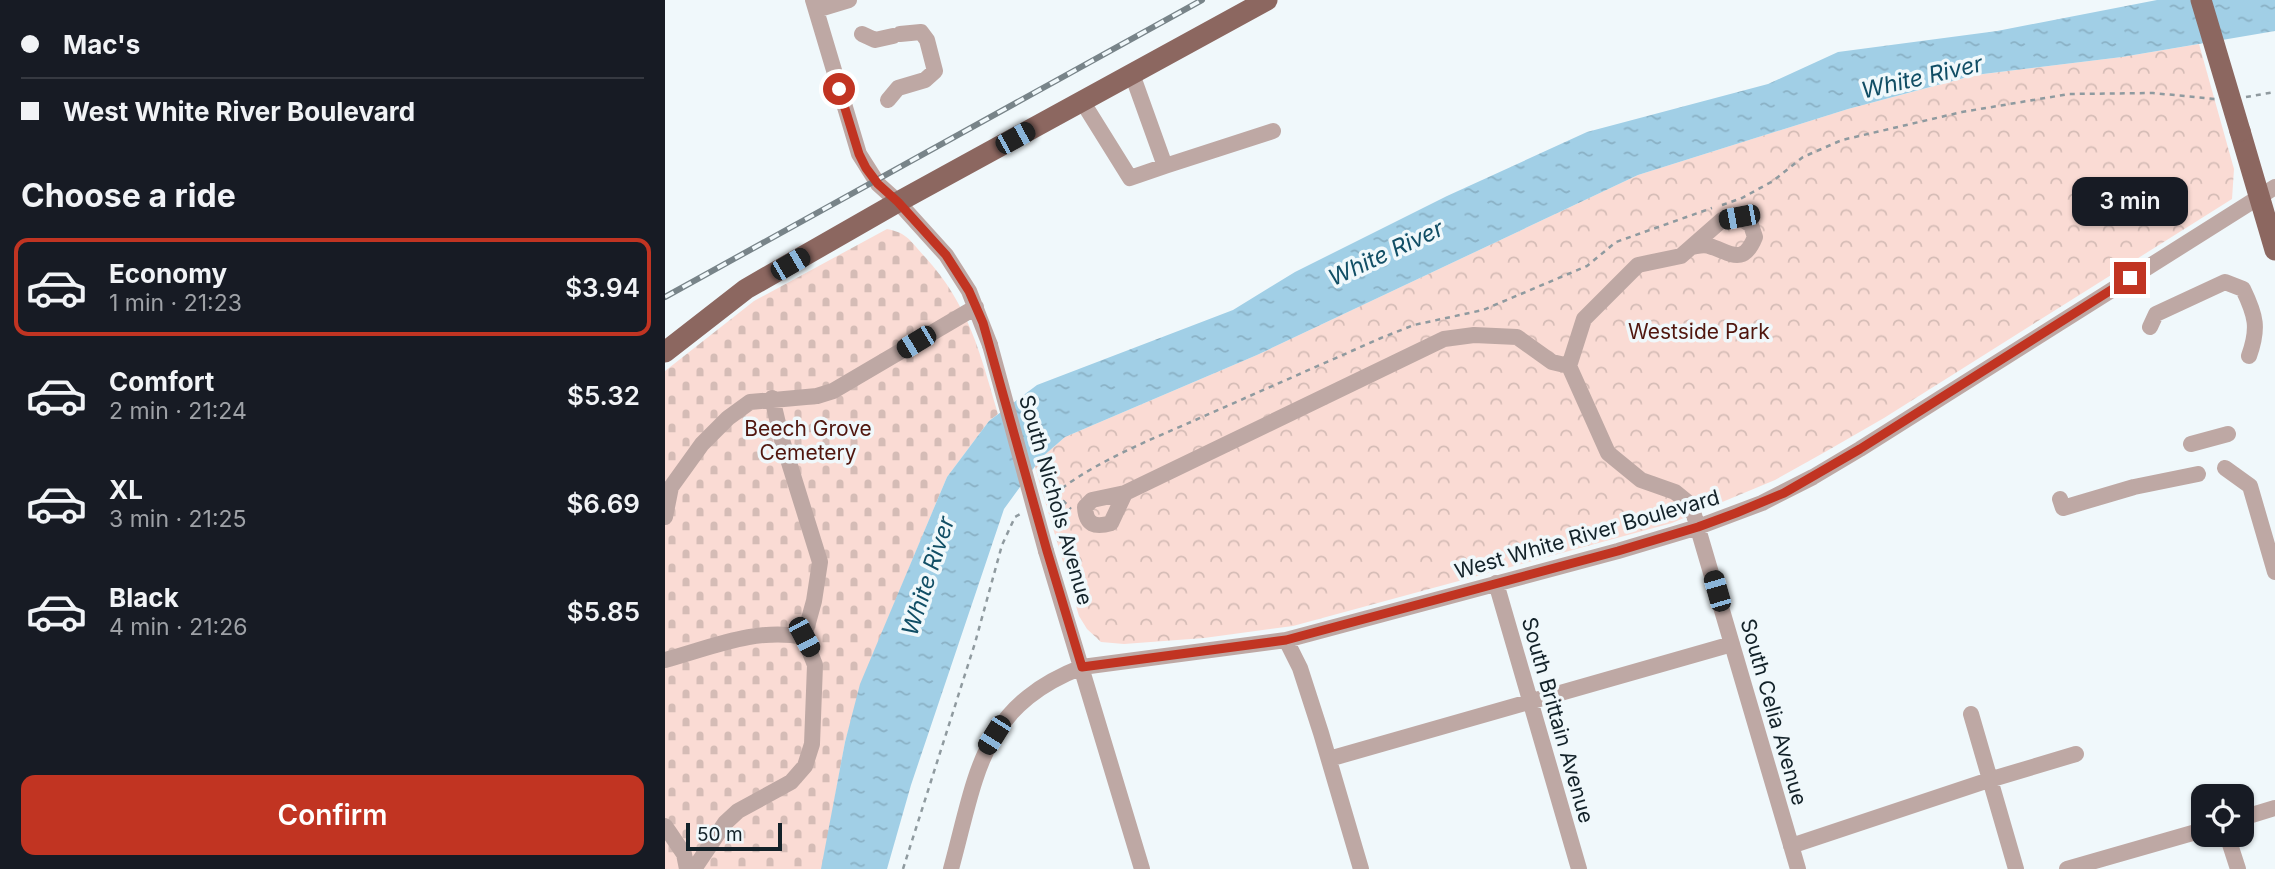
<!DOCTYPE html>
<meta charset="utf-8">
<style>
:root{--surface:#171b24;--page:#242831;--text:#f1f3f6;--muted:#9ea1a6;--line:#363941;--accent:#c13422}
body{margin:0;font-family:Inter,sans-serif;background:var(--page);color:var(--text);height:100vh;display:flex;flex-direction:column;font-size:26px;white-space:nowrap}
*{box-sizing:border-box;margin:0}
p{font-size:23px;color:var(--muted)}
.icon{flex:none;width:38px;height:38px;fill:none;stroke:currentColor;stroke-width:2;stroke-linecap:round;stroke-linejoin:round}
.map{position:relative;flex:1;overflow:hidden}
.details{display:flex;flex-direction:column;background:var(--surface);width:665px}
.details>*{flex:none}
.guide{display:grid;align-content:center;height:154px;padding:0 21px;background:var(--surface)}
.tools{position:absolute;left:1526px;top:784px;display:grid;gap:14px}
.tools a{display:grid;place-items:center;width:63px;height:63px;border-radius:14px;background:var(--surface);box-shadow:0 2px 5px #0004;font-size:35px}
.scale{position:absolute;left:21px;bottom:18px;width:96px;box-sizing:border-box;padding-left:7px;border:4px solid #132229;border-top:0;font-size:19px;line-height:24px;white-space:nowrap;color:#132229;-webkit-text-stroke:5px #f0f8fb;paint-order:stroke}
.end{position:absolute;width:32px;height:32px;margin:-16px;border:9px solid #c13422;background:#fff;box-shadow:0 0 0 4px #fff}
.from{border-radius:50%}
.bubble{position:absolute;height:49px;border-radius:14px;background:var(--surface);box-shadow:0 2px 5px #0004;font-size:23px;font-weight:600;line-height:49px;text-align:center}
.car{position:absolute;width:21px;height:42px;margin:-21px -10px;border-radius:9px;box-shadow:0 0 5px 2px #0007;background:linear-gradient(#222 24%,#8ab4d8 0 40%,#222 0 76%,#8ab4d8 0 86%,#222 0)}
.guide b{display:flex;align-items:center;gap:24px;height:66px;font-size:26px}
.guide b+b{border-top:2px solid var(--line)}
.guide i{width:18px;height:18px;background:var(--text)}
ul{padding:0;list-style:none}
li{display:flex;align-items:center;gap:21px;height:98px;margin:0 14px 10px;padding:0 7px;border:4px solid transparent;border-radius:14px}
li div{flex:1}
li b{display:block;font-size:26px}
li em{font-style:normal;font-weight:600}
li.active{border-color:var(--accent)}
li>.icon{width:63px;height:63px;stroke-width:1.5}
h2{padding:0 21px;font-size:32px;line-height:84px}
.cta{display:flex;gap:14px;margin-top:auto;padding:14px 21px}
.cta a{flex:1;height:80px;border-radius:14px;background:var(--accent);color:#fff;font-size:28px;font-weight:600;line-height:80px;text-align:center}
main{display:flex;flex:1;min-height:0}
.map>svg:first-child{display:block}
.cemetery{fill:url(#cemetery-stones)}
.park{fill:url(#park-crowns)}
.water{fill:url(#water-ripples)}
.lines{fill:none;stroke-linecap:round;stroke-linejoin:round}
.path{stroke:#8f9a9f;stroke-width:2.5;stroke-dasharray:5 5;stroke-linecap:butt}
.minor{stroke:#bea8a4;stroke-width:16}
.major{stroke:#8c6760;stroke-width:21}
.rail-casing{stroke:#788489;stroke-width:6}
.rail{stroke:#f0f8fb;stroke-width:3.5;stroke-dasharray:10;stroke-linecap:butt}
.minor-bridge{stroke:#bea8a4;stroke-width:16}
.major-bridge{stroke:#8c6760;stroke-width:21}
.route{stroke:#c13422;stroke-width:9}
.labels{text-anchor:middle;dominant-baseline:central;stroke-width:7;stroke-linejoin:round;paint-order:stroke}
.park-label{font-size:21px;fill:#50160e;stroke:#f0f8fb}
.street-label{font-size:21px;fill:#132229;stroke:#f0f8fb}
.water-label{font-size:23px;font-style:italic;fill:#114e65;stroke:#f0f8fb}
</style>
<main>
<section class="details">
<div class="guide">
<b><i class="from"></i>Mac's</b>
<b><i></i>West White River Boulevard</b>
</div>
<h2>Choose a ride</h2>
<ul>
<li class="active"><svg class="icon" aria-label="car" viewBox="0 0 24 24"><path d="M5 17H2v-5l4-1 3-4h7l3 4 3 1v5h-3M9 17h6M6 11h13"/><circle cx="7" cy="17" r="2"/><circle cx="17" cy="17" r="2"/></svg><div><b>Economy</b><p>1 min · 21:23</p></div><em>$3.94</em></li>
<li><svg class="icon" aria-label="car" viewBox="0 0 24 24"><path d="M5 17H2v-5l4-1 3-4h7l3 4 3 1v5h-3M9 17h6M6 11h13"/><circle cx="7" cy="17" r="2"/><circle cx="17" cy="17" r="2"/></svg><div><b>Comfort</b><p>2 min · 21:24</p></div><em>$5.32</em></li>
<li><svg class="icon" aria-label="car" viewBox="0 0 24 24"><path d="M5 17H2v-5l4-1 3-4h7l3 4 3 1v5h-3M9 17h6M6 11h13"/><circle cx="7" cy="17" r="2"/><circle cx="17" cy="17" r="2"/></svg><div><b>XL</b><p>3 min · 21:25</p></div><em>$6.69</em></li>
<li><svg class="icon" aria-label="car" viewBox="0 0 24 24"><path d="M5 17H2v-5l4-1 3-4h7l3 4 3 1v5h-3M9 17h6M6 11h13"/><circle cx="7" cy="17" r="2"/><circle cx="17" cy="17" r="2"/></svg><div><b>Black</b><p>4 min · 21:26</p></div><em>$5.85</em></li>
</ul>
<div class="cta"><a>Confirm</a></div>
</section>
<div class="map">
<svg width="1610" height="869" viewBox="0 0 1610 869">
<defs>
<pattern id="cemetery-stones" width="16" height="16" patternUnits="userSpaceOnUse" patternTransform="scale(1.75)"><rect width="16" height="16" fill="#fadbd4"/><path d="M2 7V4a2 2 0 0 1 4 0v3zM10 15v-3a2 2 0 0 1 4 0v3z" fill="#d5bcb6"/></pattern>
<pattern id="park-crowns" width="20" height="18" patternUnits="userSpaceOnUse" patternTransform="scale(1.75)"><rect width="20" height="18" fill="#fadbd4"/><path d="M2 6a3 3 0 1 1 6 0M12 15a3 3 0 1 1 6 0" fill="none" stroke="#d5bcb6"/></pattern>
<pattern id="water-ripples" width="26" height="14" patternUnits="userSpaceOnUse" patternTransform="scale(1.75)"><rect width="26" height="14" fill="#a1cfe6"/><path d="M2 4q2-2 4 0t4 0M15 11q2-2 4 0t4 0" fill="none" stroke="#8ab1c5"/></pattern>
</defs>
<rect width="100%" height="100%" fill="#f0f8fb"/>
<path class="cemetery" d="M222 229C243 233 246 242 260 257 304 305 315 353 333 414L324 421 282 477 199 676 180 742 157 869H0V371L89 301Z"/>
<path class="park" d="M1534 44 1569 169 1567 199 1219 418 1160 452 1110 480 1007 523 628 626 539 638 459 644 436 642 422 629 414 616 369 464 400 437 592 355 973 175 1183 109 1311 75 1457 57Z"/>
<path class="water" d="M1492 0H1610V31L1457 57 1310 75 1183 109 973 175 592 355 400 437 376 458 339 509 246 785 222 869H156L180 742 195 684 282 477 324 421 372 385 568 310 630 272 782 196 922 132 1103 84 1173 52 1332 31Z"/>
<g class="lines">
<path class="path" d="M1581 97 1610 92
M1057 205 1077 198 1108 181 1138 157 1177 140 1297 112 1404 94 1488 93 1550 99
M391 493 406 509
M382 501C414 469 484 440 526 422 589 394 653 366 716 338L749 325 818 310 922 266 951 242 1047 208
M238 869 310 643 337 545 350 517 357 513"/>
<path class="minor" d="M148 0 194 154 213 184 233 202 281 255 304 291 325 345
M151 10 184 0
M197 34 210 40 228 36
M467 74 500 166 608 131
M223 100 233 88 260 80 270 71 262 40 256 32 235 34
M417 101 465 178 500 166
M1027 247C1033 246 1038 244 1044 246 1065 252 1078 267 1090 237L1086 225 1074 217 1057 220 1016 256 973 265 919 319 904 366 943 453 976 480 1010 492 1021 501 1029 515 1133 869
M1485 327 1491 314 1560 282 1578 289C1591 316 1594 328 1584 356
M107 398 117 440 155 562 149 601 139 637
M1526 444 1563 434
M1560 468 1585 486 1610 572
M0 491 6 487 37 444 63 418 85 402 152 396 168 391 311 307
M460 493 446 523C430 528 421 525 420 507L427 500 460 493 779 339 809 335 852 337 887 362 904 366
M1395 499 1398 508 1469 487 1533 474
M0 517 6 487
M381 551 477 869
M831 583 914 869
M621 640 635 668 656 733 696 869
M0 660C45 648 91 627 139 637L150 665 147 744 140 766 126 782 73 811 60 823 29 869
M1306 714 1351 869
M664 759 1067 644
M1577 818 1610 808
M0 826 19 854 22 869
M1562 835 1573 869
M1126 846 1324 780 1411 754
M286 869C312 774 315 707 417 667L621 640 953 551 1033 527 1097 503 1148 477 1195 449 1610 187
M1402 869 1538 830"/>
<path class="major" d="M1575 131 1610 250
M0 352 81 289 233 202 602 0"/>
<g class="rail-casing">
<path id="rail" d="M0 297 537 0"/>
</g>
<use href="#rail" class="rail"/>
<path class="minor-bridge" d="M325 345 381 551"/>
<path class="major-bridge" d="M1536 0 1575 131"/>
</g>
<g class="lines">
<path class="route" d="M174 89 194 154 201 168 213 184 233 202 281 255 304 291 318 323 382 551 417 667 621 640 953 551 1033 527 1071 513 1119 493 1195 449 1465 278"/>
</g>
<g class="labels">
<g class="park-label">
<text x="1034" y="331">Westside Park</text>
<text x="143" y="428">Beech Grove<tspan x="143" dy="24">Cemetery</tspan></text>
</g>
<g class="street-label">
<text transform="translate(391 500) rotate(74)">South Nichols Avenue</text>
<text transform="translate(922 534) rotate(-16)">West White River Boulevard</text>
<text transform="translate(1109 712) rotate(74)">South Celia Avenue</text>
<text transform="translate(893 720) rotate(74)">South Brittain Avenue</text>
</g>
<g class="water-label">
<text transform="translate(1257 77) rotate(-13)">White River</text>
<text transform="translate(721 253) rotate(-25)">White River</text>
<text transform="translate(263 576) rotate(-72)">White River</text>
</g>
</g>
</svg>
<div class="tools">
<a><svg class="icon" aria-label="locate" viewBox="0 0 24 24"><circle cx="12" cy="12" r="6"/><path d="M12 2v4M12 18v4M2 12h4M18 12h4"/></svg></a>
</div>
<div class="scale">50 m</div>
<i class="end from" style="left:174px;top:89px"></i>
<i class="end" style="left:1465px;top:278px"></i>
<div class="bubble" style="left:1407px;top:177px;width:116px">3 min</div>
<i class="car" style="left:350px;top:138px;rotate:61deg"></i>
<i class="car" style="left:1074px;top:217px;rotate:259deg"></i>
<i class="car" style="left:125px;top:264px;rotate:60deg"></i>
<i class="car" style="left:251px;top:342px;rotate:239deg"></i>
<i class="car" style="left:1052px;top:591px;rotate:344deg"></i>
<i class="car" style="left:139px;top:637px;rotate:152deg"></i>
<i class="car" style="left:329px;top:735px;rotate:212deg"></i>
</div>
</main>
